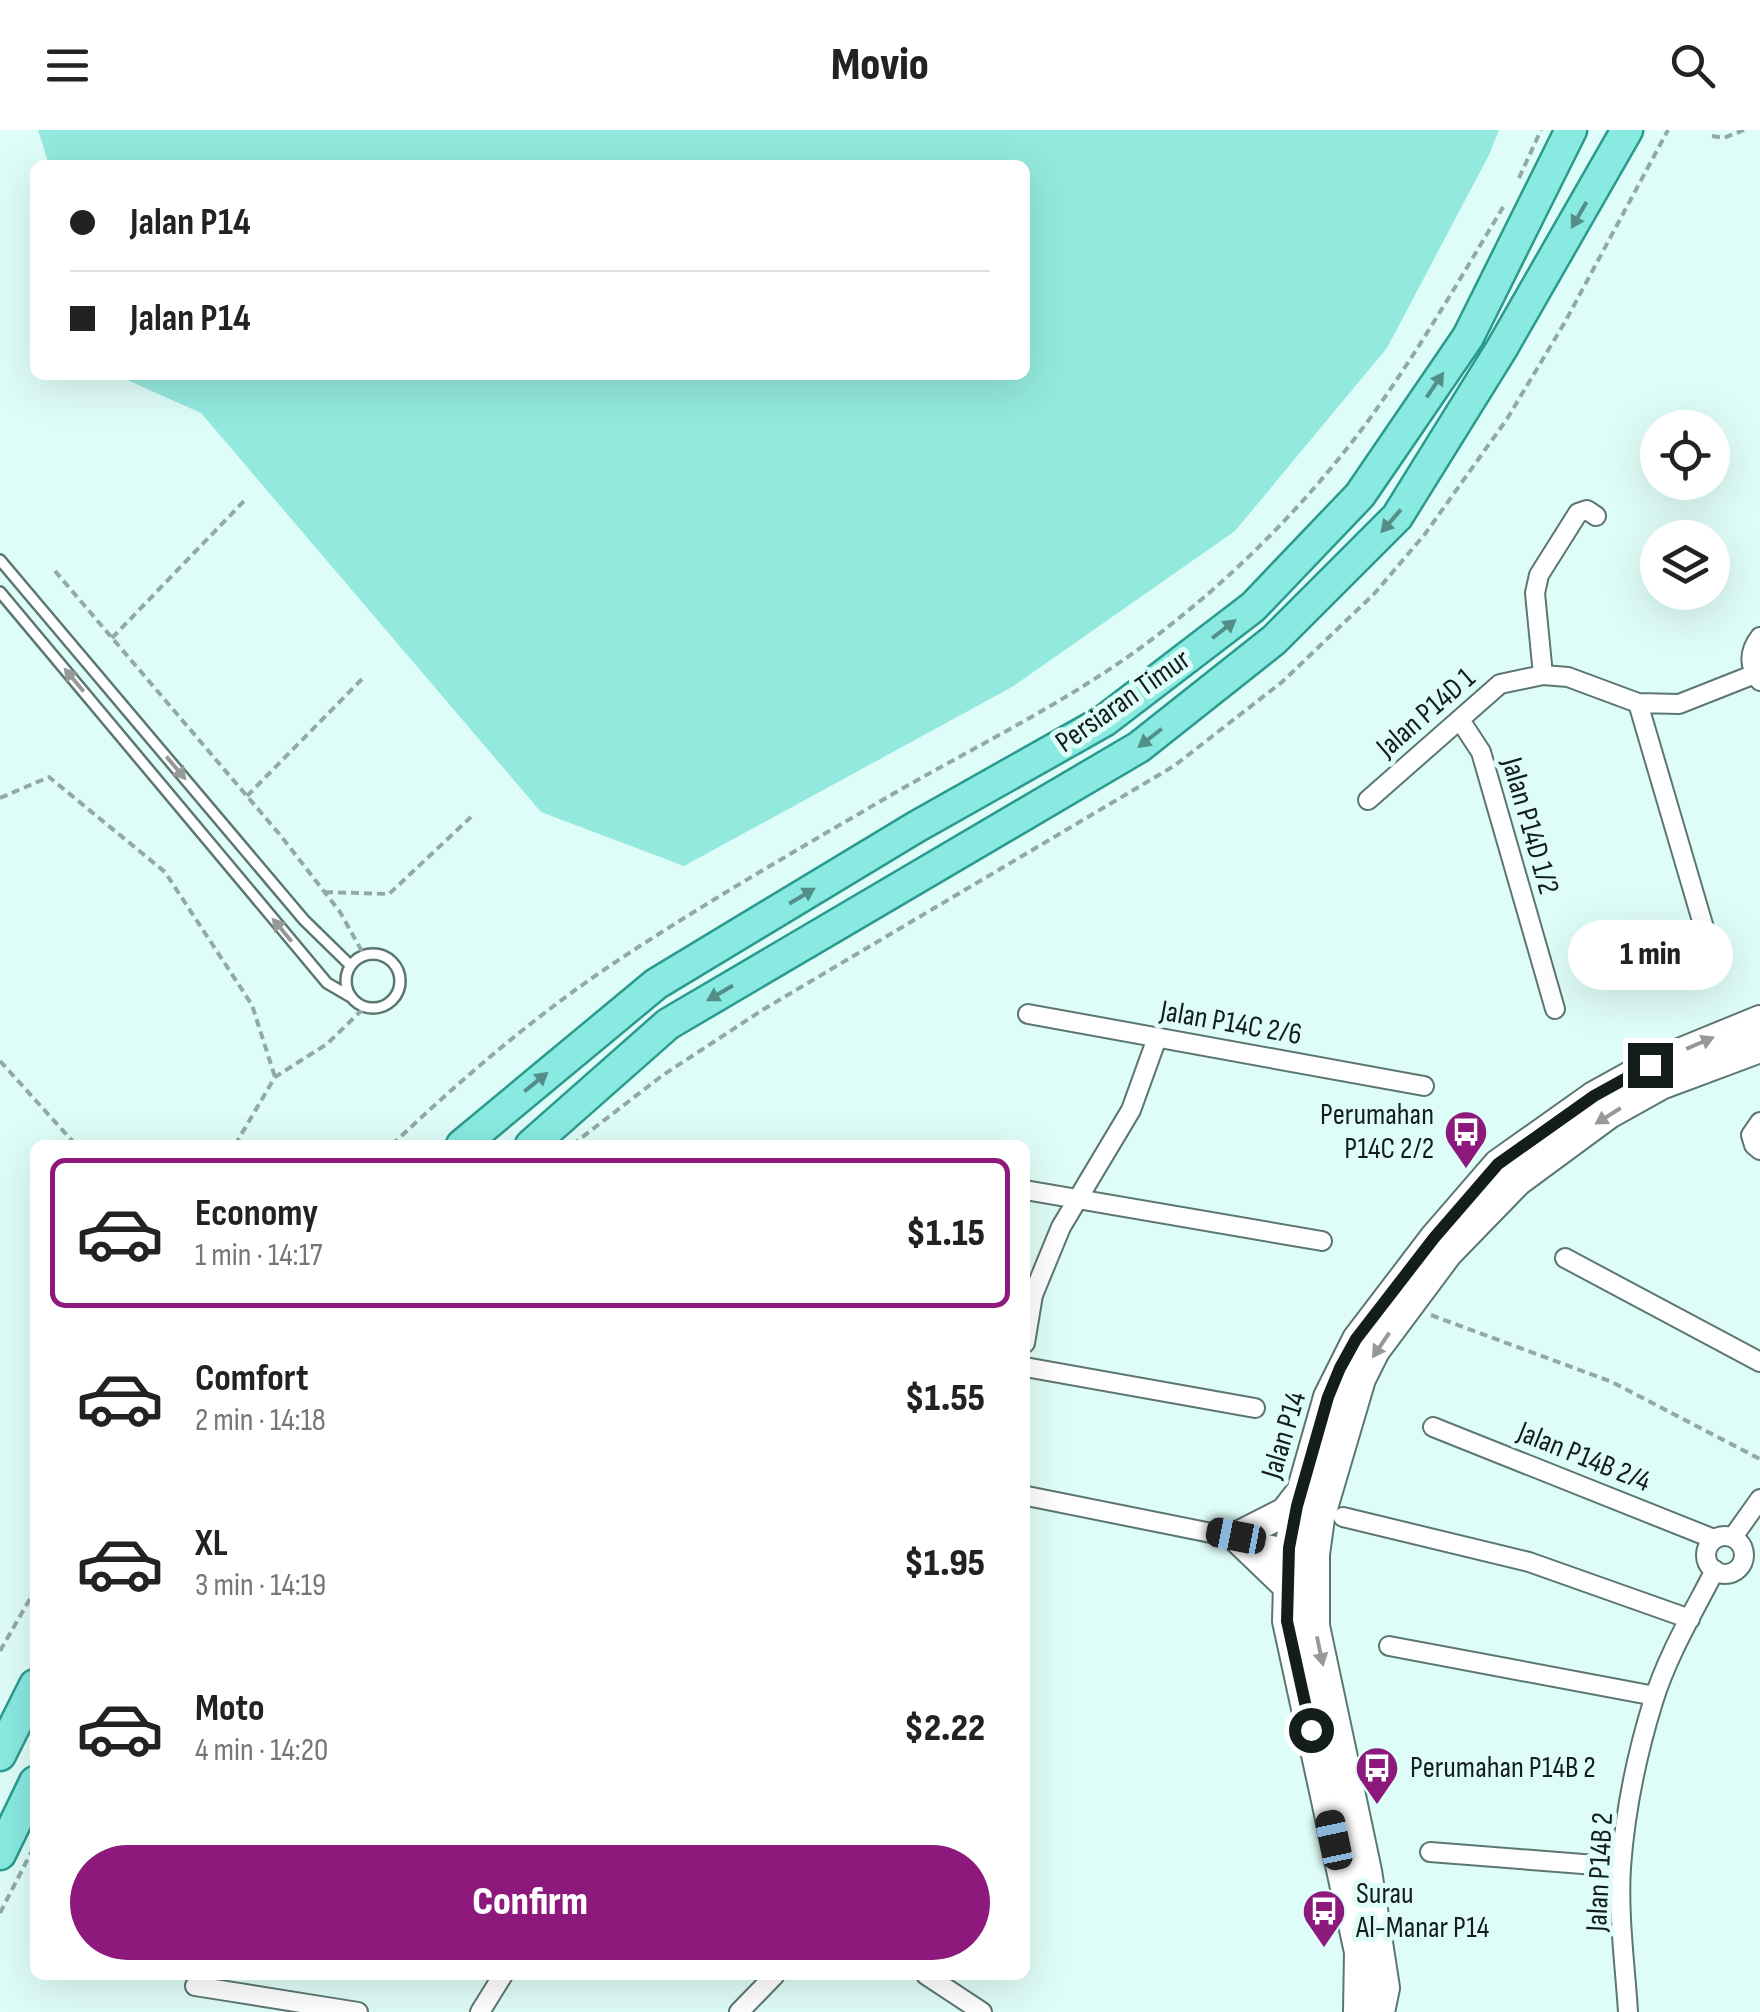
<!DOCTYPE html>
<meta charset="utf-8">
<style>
:root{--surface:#fff;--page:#f2f2f2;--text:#222;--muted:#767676;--line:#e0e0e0;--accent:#8c197b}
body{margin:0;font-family:"Sofia Sans Condensed",sans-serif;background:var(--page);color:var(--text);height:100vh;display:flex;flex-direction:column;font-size:38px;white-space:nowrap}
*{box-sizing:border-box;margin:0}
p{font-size:32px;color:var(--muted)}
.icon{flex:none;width:55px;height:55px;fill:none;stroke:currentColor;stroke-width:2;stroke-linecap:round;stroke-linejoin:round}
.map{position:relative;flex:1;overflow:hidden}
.sheet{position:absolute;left:30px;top:1010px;width:1000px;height:840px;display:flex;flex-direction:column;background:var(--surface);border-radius:15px;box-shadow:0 10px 40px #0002}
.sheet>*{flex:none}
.guide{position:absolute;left:30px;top:30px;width:1000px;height:220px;border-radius:15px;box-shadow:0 10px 40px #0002;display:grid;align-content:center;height:220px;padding:0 40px;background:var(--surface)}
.fabs{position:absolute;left:1640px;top:280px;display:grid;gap:20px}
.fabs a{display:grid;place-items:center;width:90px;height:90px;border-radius:50%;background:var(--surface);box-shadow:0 10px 40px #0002;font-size:50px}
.end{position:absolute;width:45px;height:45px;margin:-22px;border:12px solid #131e1c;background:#fff;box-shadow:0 0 0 5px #fff}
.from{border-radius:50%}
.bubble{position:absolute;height:70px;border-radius:35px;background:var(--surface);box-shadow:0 10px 40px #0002;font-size:32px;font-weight:800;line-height:70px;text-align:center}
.car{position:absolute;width:30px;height:60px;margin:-30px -15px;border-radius:12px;box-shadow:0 0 8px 2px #0007;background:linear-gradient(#222 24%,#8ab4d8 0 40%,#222 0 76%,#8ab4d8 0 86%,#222 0)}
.guide b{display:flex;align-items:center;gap:35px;height:95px;font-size:38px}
.guide b+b{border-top:2px solid var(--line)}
.guide i{width:25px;height:25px;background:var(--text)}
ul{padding:18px 0 0;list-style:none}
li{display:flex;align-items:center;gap:30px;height:150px;margin:0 20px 15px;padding:0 20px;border:5px solid transparent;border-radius:15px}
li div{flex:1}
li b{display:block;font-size:38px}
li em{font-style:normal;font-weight:800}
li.current{border-color:var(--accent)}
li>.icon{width:90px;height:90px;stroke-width:1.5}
.cta{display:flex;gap:20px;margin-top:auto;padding:20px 40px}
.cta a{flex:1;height:115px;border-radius:60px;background:var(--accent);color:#fff;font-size:40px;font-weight:800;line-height:115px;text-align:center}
header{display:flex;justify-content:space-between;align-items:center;height:130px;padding:0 40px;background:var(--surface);font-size:45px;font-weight:800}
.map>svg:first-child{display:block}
.green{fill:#93e9de}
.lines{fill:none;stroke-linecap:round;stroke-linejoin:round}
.lane-casing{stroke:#5c7672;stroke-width:14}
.street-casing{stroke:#5c7672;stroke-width:22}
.secondary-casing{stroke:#5c7672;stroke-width:32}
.primary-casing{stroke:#2b9a8e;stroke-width:35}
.path{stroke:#92a9a5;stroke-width:4;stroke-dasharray:8 5;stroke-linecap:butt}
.lane{stroke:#fff;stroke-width:9}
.street{stroke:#fff;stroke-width:18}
.secondary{stroke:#fff;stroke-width:28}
.primary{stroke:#88eae0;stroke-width:30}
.oneway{fill:#538e88}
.oneway2{fill:#959a99}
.route{stroke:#131e1c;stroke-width:12}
.labels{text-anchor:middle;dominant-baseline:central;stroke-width:10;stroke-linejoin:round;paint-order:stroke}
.street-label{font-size:30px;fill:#131e1c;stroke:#dffdf8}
.poi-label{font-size:30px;fill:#131e1c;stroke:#dffdf8;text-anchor:start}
</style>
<header><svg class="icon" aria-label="menu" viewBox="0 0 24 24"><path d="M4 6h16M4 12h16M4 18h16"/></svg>Movio<svg class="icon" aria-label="search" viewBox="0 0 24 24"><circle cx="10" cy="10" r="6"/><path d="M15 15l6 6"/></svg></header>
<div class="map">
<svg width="1760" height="1882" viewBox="0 0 1760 1882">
<rect width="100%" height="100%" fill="#dffdf8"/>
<path class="green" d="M38 0H1499L1489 25 1387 218 1235 401 1012 557 684 736 541 682 201 283 116 245H1025V35H49Z"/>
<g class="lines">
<g class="lane-casing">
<path id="lane" d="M0 430 304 790 350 835
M0 462 327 853 351 867
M346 851a27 27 0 1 1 54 0a27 27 0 1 1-54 0Z"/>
</g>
<g class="street-casing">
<path id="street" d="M1543 545 1535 463 1539 445 1578 383 1587 380 1596 386
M1760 551C1748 536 1749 521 1760 507
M1638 573 1712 825
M1460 590 1481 622 1555 879
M1368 670 1500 554 1543 545 1568 547 1638 573 1679 574 1755 544
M1028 884 1424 956
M1760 992 1751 1005 1754 1015 1760 1020
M1025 1060 1322 1111
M1565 1128 1760 1232
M1025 1213 1033 1165 1061 1097 1131 980 1157 908
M1025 1237 1255 1278
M1433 1297 1714 1409
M1027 1366 1296 1420
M1343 1387 1529 1432 1690 1489
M1706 1425a19 19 0 1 1 38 0a19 19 0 1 1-38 0Z
M1733 1407 1760 1369
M1389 1516 1655 1566
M1430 1722 1621 1737
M926 1845 982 1882
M195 1856 358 1882
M480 1882 503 1845
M739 1882 775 1845
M1628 1882C1625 1834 1618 1785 1621 1737 1625 1682 1637 1624 1653 1572 1667 1526 1693 1483 1715 1440"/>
</g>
<g class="secondary-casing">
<path id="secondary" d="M1287 1456 1236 1407 1285 1382 1299 1364
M1358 1882 1359 1822 1287 1491 1289 1418 1297 1376 1328 1267 1357 1209 1434 1108 1498 1034 1594 966 1650 935 1760 890
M1380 1882 1385 1858 1367 1741 1315 1496V1424L1320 1388 1361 1249 1375 1221 1448 1123 1518 1051 1609 984 1661 955 1760 918"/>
</g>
<g class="primary-casing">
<path id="primary" d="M462 1015 656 854 916 697 1104 591 1253 477 1360 365 1468 207 1571 0
M531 1015 668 894 1139 617 1274 510 1397 387 1502 218 1627 0
M0 1625 35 1555
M0 1724 35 1652"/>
</g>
<path class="path" d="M1712 6 1724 8 1744 0
M1519 48 1541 0
M55 441 281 706 340 782 364 825
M112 508 244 371
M247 666 363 548
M0 668 49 647 165 742 252 875 275 947
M325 762 389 764 471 687
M0 931 76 1015
M235 1015 275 947 327 914 365 877
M392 1015C461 949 535 886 614 833 706 772 802 717 898 661 989 609 1087 562 1169 496 1244 437 1311 368 1368 291 1418 222 1461 147 1505 74
M572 1015 663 945 764 879 1174 636 1282 552 1374 464 1425 404 1507 289 1565 192 1668 0
M1431 1185 1612 1252 1760 1329
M0 1521 35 1460
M0 1783 35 1715"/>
<use href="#lane" class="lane"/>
<use href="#street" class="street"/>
<use href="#secondary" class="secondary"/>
<use href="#primary" class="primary"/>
</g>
<defs><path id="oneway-solid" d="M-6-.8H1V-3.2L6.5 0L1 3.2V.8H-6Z" transform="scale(2.5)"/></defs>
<g class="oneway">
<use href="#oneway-solid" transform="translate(1579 85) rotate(120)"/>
<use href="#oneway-solid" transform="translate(1435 255) rotate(-56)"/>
<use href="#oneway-solid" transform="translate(1391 391) rotate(131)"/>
<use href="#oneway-solid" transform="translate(1224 499) rotate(-38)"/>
<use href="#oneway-solid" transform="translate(1150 608) rotate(142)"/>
<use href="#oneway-solid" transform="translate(802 766) rotate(-31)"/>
<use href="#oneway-solid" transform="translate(720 863) rotate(150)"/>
<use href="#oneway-solid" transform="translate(536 952) rotate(-39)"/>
</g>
<g class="oneway2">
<use href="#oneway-solid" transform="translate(74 550) rotate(-130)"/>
<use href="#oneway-solid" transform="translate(176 638) rotate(50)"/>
<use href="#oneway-solid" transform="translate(282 800) rotate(-130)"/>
<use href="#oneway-solid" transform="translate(1700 913) rotate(-23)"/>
<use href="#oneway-solid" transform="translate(1608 986) rotate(148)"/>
<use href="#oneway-solid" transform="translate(1381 1215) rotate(124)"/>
<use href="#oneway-solid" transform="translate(1320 1521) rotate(78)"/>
</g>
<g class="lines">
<path class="route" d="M1311 1600 1287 1491 1289 1418 1297 1376 1328 1267 1340 1238 1356 1209 1434 1108 1498 1034 1594 966 1650 935"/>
</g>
<defs>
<g id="bus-pin" transform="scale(2.25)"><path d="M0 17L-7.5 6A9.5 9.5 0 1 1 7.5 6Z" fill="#8c197b" stroke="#dffdf8"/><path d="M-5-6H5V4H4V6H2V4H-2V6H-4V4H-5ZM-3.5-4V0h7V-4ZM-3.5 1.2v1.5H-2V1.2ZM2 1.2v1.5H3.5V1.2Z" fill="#fff"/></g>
</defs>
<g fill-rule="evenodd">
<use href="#bus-pin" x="1466" y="1002"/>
<use href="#bus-pin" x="1377" y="1638"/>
<use href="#bus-pin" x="1324" y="1781"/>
</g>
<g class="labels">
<g class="street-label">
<text transform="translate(1123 571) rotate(-35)">Persiaran Timur</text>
<text transform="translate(1426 583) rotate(-41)">Jalan P14D 1</text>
<text transform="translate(1530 696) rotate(74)">Jalan P14D 1/2</text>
<text transform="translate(1231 893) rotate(10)">Jalan P14C 2/6</text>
<text transform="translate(1284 1305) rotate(-73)">Jalan P14</text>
<text transform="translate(1584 1327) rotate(22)">Jalan P14B 2/4</text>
<text transform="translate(1600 1742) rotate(-87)">Jalan P14B 2</text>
</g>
<g class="poi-label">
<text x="1434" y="985" text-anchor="end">Perumahan<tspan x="1434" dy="34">P14C 2/2</tspan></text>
<text x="1410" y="1638">Perumahan P14B 2</text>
<text x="1356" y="1764">Surau<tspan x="1356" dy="34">Al-Manar P14</tspan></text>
</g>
</g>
</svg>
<div class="fabs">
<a><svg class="icon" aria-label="locate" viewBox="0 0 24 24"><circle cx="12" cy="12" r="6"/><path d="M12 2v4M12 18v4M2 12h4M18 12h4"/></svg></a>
<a><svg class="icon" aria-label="layers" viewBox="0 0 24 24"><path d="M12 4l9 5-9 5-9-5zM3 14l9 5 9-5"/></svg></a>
</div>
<i class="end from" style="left:1311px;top:1600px"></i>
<i class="end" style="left:1650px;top:935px"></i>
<div class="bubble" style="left:1568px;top:790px;width:165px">1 min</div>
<i class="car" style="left:1236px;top:1406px;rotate:281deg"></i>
<i class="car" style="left:1334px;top:1710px;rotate:348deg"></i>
<div class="guide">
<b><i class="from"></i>Jalan P14</b>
<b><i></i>Jalan P14</b>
</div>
<section class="sheet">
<ul>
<li class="current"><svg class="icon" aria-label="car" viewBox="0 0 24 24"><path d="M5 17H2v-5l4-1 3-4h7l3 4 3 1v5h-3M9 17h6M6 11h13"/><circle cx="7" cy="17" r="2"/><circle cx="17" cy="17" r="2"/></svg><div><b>Economy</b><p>1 min · 14:17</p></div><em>$1.15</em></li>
<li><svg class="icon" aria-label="car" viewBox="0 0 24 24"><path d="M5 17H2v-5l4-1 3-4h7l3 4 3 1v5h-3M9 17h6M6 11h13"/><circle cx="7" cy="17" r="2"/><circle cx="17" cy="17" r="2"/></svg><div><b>Comfort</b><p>2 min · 14:18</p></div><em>$1.55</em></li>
<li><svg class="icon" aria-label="car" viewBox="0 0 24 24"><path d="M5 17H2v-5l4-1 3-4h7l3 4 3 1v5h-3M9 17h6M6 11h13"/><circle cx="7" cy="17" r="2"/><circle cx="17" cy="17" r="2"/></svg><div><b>XL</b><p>3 min · 14:19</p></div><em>$1.95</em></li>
<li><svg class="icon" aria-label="car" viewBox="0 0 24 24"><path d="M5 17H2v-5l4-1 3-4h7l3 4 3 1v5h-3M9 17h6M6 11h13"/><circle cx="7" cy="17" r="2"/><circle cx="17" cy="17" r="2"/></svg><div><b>Moto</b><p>4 min · 14:20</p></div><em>$2.22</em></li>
</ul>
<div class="cta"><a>Confirm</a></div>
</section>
</div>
